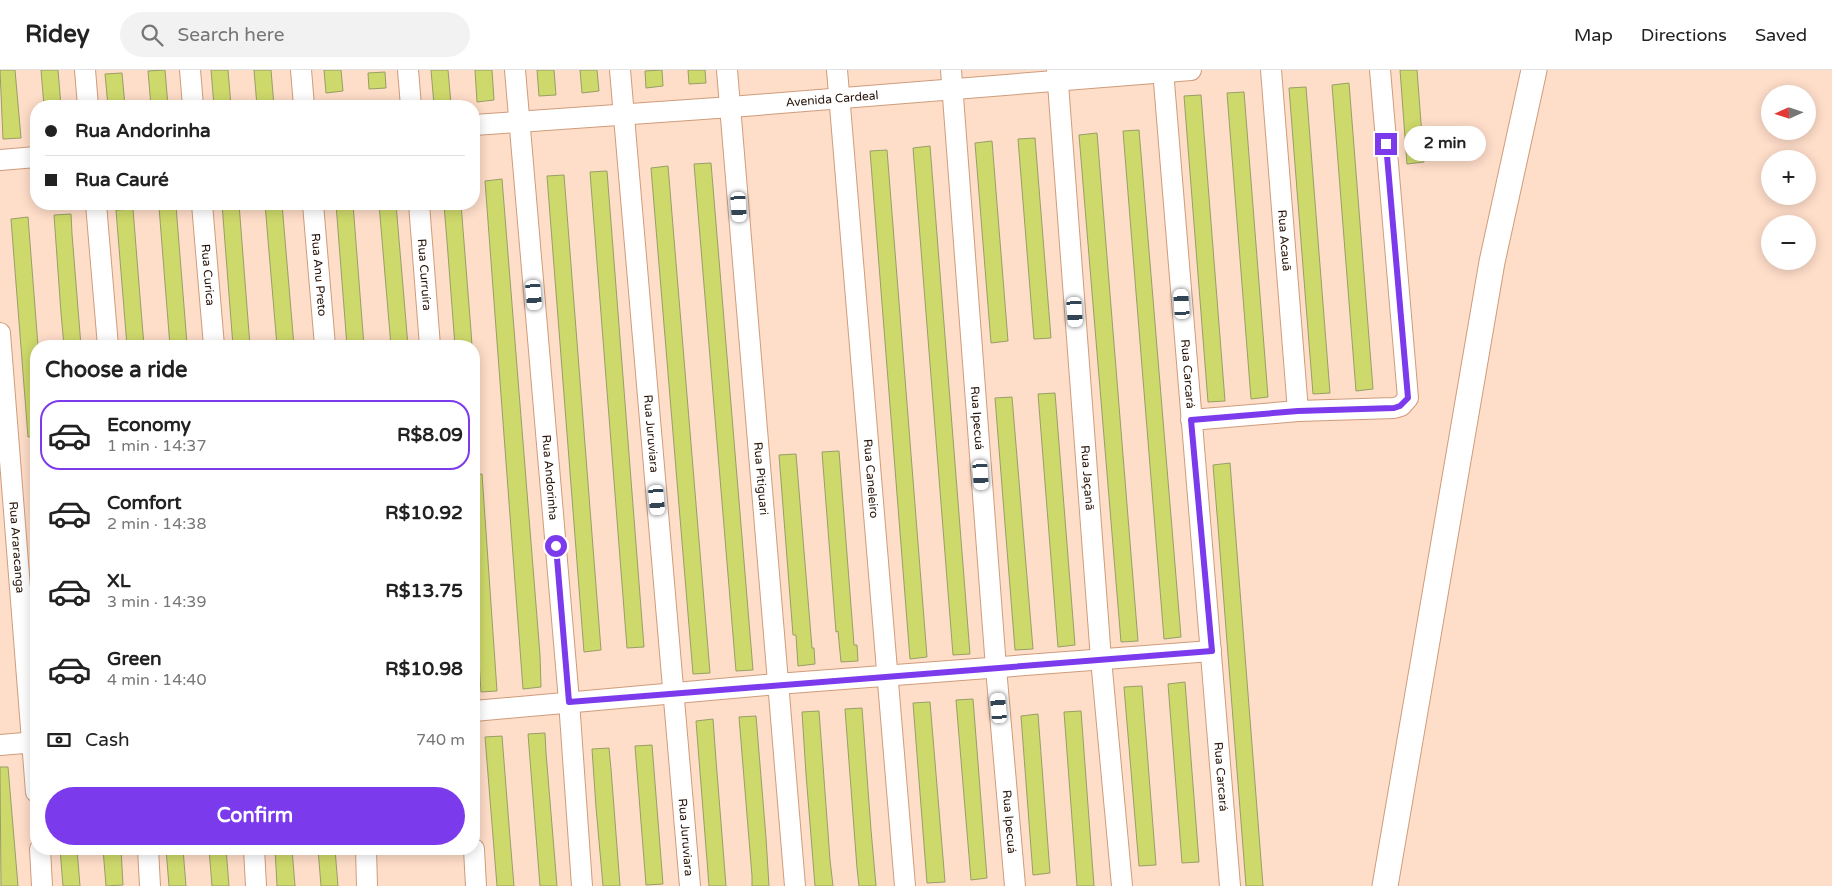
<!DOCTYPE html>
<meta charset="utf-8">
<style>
:root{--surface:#fff;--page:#f2f2f2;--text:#222;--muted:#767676;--line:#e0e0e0;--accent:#7c3aed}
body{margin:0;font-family:"Varela Round",sans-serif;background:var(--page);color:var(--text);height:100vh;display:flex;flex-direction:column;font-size:19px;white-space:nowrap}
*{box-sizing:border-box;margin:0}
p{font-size:16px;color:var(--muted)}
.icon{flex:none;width:28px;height:28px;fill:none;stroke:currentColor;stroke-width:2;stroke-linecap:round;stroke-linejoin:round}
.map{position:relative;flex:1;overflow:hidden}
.drawer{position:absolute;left:30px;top:270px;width:450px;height:515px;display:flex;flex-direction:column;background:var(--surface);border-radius:20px;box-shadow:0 2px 12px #0003}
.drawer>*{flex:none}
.guide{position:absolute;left:30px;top:30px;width:450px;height:110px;border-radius:20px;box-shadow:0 2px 12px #0003;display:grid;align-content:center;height:110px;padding:0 15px;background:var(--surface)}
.needle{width:32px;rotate:267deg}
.controls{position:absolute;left:1761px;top:15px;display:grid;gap:10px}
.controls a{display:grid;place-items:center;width:55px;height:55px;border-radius:50%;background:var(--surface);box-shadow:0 2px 12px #0003;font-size:25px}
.end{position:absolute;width:22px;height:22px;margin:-11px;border:6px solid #7c3aed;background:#fff;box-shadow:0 0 0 2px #fff}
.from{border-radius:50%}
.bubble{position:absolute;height:35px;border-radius:18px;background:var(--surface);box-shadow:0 2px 12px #0003;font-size:16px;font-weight:700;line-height:35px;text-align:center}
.car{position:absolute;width:15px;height:30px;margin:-15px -8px;border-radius:6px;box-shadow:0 0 4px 1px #0007;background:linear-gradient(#fff 24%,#345 0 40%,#fff 0 76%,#345 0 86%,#fff 0)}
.guide b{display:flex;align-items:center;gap:18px;height:48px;font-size:19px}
.guide b+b{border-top:1px solid var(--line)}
.guide i{width:12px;height:12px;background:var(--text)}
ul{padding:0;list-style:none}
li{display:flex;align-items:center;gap:15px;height:70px;margin:0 10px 8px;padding:0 5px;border:2px solid transparent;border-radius:20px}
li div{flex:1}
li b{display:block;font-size:19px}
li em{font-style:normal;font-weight:700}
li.current{border-color:var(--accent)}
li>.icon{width:45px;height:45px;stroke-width:1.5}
h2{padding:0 15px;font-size:22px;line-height:60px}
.pay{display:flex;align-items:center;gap:12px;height:55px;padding:0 15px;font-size:19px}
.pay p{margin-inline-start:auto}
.action{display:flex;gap:10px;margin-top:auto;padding:10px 15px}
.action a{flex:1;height:58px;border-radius:30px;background:var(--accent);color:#fff;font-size:20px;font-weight:700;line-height:58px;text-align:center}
header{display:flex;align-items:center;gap:30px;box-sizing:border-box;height:70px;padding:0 25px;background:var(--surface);border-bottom:1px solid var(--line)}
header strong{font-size:24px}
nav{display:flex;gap:28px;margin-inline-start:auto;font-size:18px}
.search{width:350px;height:45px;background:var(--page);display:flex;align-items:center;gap:12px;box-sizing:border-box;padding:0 18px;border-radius:28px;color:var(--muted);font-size:19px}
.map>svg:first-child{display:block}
.building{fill:#ced96b;stroke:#989e67}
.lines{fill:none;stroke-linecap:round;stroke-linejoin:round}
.minor-casing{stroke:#cf9c7b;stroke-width:22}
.major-casing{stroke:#cf9c7b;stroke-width:27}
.minor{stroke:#fff;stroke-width:20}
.major{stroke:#fff;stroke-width:25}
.route{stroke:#7c3aed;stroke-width:6}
.labels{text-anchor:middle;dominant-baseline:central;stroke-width:4.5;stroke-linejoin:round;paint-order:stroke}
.street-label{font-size:12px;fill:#261307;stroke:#fbefe9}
</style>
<header>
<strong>Ridey</strong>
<div class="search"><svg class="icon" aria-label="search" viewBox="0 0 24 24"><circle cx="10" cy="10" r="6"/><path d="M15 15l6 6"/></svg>Search here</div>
<nav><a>Map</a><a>Directions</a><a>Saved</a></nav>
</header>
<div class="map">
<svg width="1832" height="816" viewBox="0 0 1832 816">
<rect width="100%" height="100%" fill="#feddc9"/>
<path class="building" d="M0 0H15L21 68 3 69Z
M41 0H58L61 36H44Z
M165 0 168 36H151L148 1Z
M211 0H228L231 36H214Z
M254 0H271L274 36H257Z
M324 0H341L343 21 326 23Z
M431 0H448L451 34 434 35Z
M475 0H492L494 30 477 32Z
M537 0H554L556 25 539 26Z
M580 0H597L599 21 582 23Z
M662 0 663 16 646 18 645 1Z
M688 0H705L706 13 689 14Z
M1400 0H1417L1424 92 1407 94Z
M385 2 386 18 369 19 368 3Z
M122 3 125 36H108L105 4Z
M1349 13 1373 319 1356 321 1332 15Z
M1306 17 1330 323 1313 324 1289 18Z
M1244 22 1268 327 1251 329 1227 23Z
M1201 25 1225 331 1208 332 1184 26Z
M1139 60 1181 567 1164 569 1123 61Z
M1097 63 1138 571 1121 572 1079 65Z
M1035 68 1051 268 1034 269 1018 69Z
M992 71 1008 271 991 273 975 73Z
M930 76 970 584 953 585 913 78Z
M887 80 927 587 910 589 870 81Z
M711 93 753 600 736 601 694 94Z
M668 96 710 603 693 604 651 98Z
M607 101 644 577 627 578 590 102Z
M564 105 601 580 584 582 547 106Z
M502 109 540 585 541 617 523 619 485 111Z
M222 134H239L250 276H233Z
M265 134H282L294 276H277Z
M336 134H353L364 276H347Z
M379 134H396L408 276H391Z
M461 134 471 261 472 276H455L447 171 444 135Z
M176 136 187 274 170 276 159 137Z
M133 139 140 227 144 276H127L121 202 116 140Z
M71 144 72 164 81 276H64L61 243 54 145Z
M28 147 38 276 36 366 28 367 11 149Z
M1055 323 1075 575 1058 577 1038 324Z
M1012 327 1033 579 1015 580 995 328Z
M839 381 854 575H857L858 591 841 592 838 561 836 562 822 382Z
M796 384 812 578H814L815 594 798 596 796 565H793L779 385Z
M1230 393 1256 726 1263 816H1246L1218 456 1213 395Z
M482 404 497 621 481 622 474 516V405Z
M1185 612 1199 792 1182 793 1168 614Z
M1142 616 1156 795 1139 796 1124 617Z
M973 629 987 808 971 810 956 630Z
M930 632 945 812 927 813 913 633Z
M862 638 871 760 876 816H859L857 798 845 639Z
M819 641 830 790 833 816H815L806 704 802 642Z
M1081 641 1089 749 1094 816H1077L1064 642Z
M1038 644 1050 803 1033 805 1021 646Z
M756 646 766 768 769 816H752V806L739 647Z
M713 649 716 690 726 816H709L696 651Z
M545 663 546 683 557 816H540L528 664Z
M502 666 510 768 514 816H497L485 667Z
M652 675 663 814 646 815 635 676Z
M609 678 611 699 620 816H603L596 737 592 679Z
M0 697H8L18 816H1Z
M60 779H77L80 816H63Z
M103 779H121L123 815 106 816Z
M166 779H183L186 816H169Z
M209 779H226L229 816H212Z
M275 779H292L295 816H277Z
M318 779H335L338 816H321Z"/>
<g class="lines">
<g class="minor-casing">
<g id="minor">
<path d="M85 0 88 36"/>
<path d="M190 0 193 36"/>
<path d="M301 0 304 36"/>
<path d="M408 0 411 36"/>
<path id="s1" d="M515 0 569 631 582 816"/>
<path id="s2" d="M620 0 690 816"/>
<path id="s3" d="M727 0 795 816"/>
<path id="s4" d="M837 0 905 816"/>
<path id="s5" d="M951 0 996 598 1015 816"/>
<path id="s6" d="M1057 0 1101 589 1122 816"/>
<path id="s7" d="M1163 0 1230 816"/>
<path id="s8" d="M1271 0 1298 341"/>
<path id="s9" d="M474 55 731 37 1191 0"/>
<path d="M0 90 36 87"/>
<path d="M96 134 108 276"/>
<path id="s10" d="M202 134 214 276"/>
<path id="s11" d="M313 134 325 276"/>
<path id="s12" d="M419 134 430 276"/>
<path id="s13" d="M0 263 36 722"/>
<path d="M1191 350 1298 341 1394 338 1401 336 1408 328 1380 0"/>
<path d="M474 641 777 614 1211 581"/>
<path d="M0 675 36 672"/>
<path d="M40 779 42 816"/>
<path d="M148 779 150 816"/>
<path d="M254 779 256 816"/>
<path d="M366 779 367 816"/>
<path d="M474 779 476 816"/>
</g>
</g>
<g class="major-casing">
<path id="major" d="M1385 816 1492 192 1534 0"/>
</g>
<use href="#minor" class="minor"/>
<use href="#major" class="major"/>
</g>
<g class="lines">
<path class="route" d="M556 476 569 632 1212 581 1191 350 1298 341 1394 338 1400 336 1408 328 1386 74"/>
</g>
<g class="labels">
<g class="street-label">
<text stroke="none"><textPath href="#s9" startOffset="359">Avenida Cardeal</textPath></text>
<text stroke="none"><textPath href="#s8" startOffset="171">Rua Acauã</textPath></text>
<text stroke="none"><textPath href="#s10" startOffset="71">Rua Curica</textPath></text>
<text stroke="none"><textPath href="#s11" startOffset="71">Rua Anu Preto</textPath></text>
<text stroke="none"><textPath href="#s12" startOffset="71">Rua Curruíra</textPath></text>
<text stroke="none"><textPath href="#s7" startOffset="305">Rua Carcará</textPath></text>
<text stroke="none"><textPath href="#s5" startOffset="349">Rua Ipecuá</textPath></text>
<text stroke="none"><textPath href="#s2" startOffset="365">Rua Juruviara</textPath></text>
<text stroke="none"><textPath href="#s1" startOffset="409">Rua Andorinha</textPath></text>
<text stroke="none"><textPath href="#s3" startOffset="410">Rua Pitiguari</textPath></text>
<text stroke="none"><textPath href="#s4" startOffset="410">Rua Caneleiro</textPath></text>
<text stroke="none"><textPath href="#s6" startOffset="409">Rua Jaçanã</textPath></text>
<text stroke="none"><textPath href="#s13" startOffset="215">Rua Araracanga</textPath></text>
<text stroke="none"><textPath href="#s7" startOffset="709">Rua Carcará</textPath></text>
<text stroke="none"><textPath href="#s5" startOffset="754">Rua Ipecuá</textPath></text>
<text stroke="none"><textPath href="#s2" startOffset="770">Rua Juruviara</textPath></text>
</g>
</g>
</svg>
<div class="controls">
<a><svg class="needle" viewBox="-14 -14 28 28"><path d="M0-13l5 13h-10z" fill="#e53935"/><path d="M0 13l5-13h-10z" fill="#767676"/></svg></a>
<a>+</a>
<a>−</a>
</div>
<i class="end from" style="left:556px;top:476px"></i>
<i class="end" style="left:1386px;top:74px"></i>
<div class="bubble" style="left:1404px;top:56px;width:82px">2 min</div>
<i class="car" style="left:739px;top:137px;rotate:176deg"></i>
<i class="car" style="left:534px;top:225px;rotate:175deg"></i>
<i class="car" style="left:1182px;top:234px;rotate:356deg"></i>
<i class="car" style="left:1075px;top:242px;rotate:176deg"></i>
<i class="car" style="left:981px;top:405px;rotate:176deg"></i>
<i class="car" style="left:657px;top:430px;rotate:175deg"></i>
<i class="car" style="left:999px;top:638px;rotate:355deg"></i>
<div class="guide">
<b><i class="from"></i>Rua Andorinha</b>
<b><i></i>Rua Cauré</b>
</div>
<section class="drawer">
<h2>Choose a ride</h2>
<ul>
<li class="current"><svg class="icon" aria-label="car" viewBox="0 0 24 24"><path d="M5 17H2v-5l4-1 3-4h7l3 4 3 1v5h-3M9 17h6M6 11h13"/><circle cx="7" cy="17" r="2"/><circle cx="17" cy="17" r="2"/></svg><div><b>Economy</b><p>1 min · 14:37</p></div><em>R$8.09</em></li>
<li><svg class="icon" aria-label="car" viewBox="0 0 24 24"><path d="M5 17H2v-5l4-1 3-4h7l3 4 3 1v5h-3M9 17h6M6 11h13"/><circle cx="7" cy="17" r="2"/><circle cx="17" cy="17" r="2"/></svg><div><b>Comfort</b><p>2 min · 14:38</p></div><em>R$10.92</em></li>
<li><svg class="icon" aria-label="car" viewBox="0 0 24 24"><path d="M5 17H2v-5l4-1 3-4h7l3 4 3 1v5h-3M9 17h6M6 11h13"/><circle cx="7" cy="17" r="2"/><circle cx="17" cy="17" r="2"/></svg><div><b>XL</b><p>3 min · 14:39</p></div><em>R$13.75</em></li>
<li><svg class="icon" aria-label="car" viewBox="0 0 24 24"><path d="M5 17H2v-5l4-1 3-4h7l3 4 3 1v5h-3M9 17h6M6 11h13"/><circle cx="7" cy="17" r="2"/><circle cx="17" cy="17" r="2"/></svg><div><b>Green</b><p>4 min · 14:40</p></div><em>R$10.98</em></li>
</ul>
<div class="pay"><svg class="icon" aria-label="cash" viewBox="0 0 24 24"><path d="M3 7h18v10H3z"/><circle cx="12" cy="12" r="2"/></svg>Cash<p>740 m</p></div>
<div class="action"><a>Confirm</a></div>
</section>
</div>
